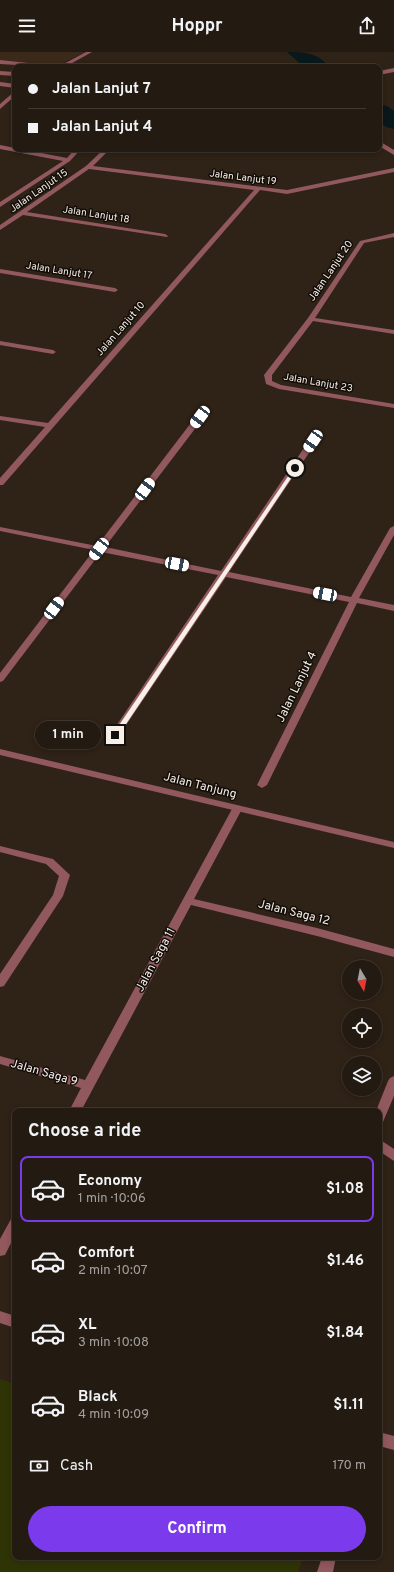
<!DOCTYPE html>
<meta charset="utf-8">
<style>
:root{--surface:#231a11;--page:#2f271f;--text:#f1f3f6;--muted:#a3a19f;--line:#403831;--accent:#7c3aed}
body{margin:0;font-family:Overpass,sans-serif;background:var(--page);color:var(--text);height:100vh;display:flex;flex-direction:column;font-size:15px;white-space:nowrap}
*{box-sizing:border-box;margin:0}
p{font-size:13px;color:var(--muted)}
.icon{flex:none;width:22px;height:22px;fill:none;stroke:currentColor;stroke-width:2;stroke-linecap:round;stroke-linejoin:round}
.map{position:relative;flex:1;overflow:hidden}
.side{position:absolute;left:12px;top:1056px;width:370px;height:452px;display:flex;flex-direction:column;background:var(--surface);border-radius:8px;box-shadow:0 2px 6px #0003,0 0 0 1px var(--line)}
.side>*{flex:none}
.banner{position:absolute;left:12px;top:12px;width:370px;height:88px;border-radius:8px;box-shadow:0 2px 6px #0003,0 0 0 1px var(--line);display:grid;align-content:center;height:88px;padding:0 16px;background:var(--surface)}
.needle{width:26px;rotate:170deg}
.tools{position:absolute;left:342px;top:908px;display:grid;gap:8px}
.tools a{display:grid;place-items:center;width:40px;height:40px;border-radius:50%;background:var(--surface);box-shadow:0 2px 6px #0003,0 0 0 1px var(--line);font-size:20px}
.end{position:absolute;width:18px;height:18px;margin:-9px;border:5px solid #f8efe8;background:#111;box-shadow:0 0 0 2px #111}
.from{border-radius:50%}
.bubble{position:absolute;height:28px;border-radius:14px;background:var(--surface);box-shadow:0 2px 6px #0003,0 0 0 1px var(--line);font-size:13px;font-weight:700;line-height:28px;text-align:center}
.car{position:absolute;width:12px;height:24px;margin:-12px -6px;border-radius:5px;box-shadow:0 0 3px 1px #0007;background:linear-gradient(#fff 24%,#345 0 40%,#fff 0 76%,#345 0 86%,#fff 0)}
.banner b{display:flex;align-items:center;gap:14px;height:38px;font-size:15px}
.banner b+b{border-top:1px solid var(--line)}
.banner i{width:10px;height:10px;background:var(--text)}
ul{padding:0;list-style:none}
li{display:flex;align-items:center;gap:12px;height:66px;margin:0 8px 6px;padding:0 8px;border:2px solid transparent;border-radius:8px}
li div{flex:1}
li b{display:block;font-size:15px}
li em{font-style:normal;font-weight:700}
li.current{border-color:var(--accent)}
li>.icon{width:36px;height:36px;stroke-width:1.5}
h2{padding:0 16px;font-size:18px;line-height:48px}
.pay{display:flex;align-items:center;gap:10px;height:44px;padding:0 16px;font-size:15px}
.pay p{margin-inline-start:auto}
.button{display:flex;gap:8px;margin-top:auto;padding:8px 16px}
.button a{flex:1;height:46px;border-radius:24px;background:var(--accent);color:#fff;font-size:16px;font-weight:700;line-height:46px;text-align:center}
header{display:flex;justify-content:space-between;align-items:center;height:52px;padding:0 16px;background:var(--surface);font-size:18px;font-weight:700}
.map>svg:first-child{display:block}
.built{fill:#3b2919}
.green{fill:#2e3406}
.lines{fill:none;stroke-linecap:round;stroke-linejoin:round}
.river{fill:#09181b;fill-rule:evenodd}
.minor{fill:#91585e;fill-rule:evenodd}
.tertiary{fill:#91585e;fill-rule:evenodd}
.route{fill:#f8efe8}
.labels{text-anchor:middle;dominant-baseline:central;stroke-width:3;stroke-linejoin:round;paint-order:stroke}
.far-street-label{font-size:10px;fill:#f8efe8;stroke:#120d08}
.street-label{font-size:12px;fill:#f8efe8;stroke:#120d08}
</style>
<header><svg class="icon" aria-label="menu" viewBox="0 0 24 24"><path d="M4 6h16M4 12h16M4 18h16"/></svg>Hoppr<svg class="icon" aria-label="share" viewBox="0 0 24 24"><path d="M12 15V3M7 8l5-5 5 5M5 13v7h14v-7"/></svg></header>
<div class="map">
<svg width="394" height="1520" viewBox="0 0 394 1520">
<rect width="100%" height="100%" fill="#2f2217"/>
<path class="built" d="M0 0H85L57 14 0 8Z"/>
<path class="green" d="M0 1327 15 1332V1505H303L298 1520H0Z"/>
<g class="lines">
<path class="river" d="M287 0C304 0 317 0 329 15H304Z
M379 52 387 54 394 59V77L386 75 379 70Z"/>
<path class="minor" d="M86 0H92L65 15H58Z
M0 8 48 13 51 15 0 12Z
M0 30 15 32V36L0 34Z
M15 39V44L0 57V52Z
M379 89 394 98V103L379 94Z
M0 93 67 106 75 97H81L70 109 0 155V150L63 109 0 97Z
M104 97H110L93 114 287 138 394 116V120L287 142 260 138 3 433H0V426L45 375 0 368V364L48 371 254 138 89 117 27 160 165 182 168 184 167 185 23 163 0 178V173L86 114Z
M394 181V185L364 191 315 266 394 278V282L313 269 272 323V329L281 333 394 352V356L279 337 266 332 264 323 308 266 360 189Z
M0 217 115 236 118 238 115 240 0 221Z
M0 289 53 298 56 300 53 302 0 293Z
M197 363H200L204 365 105 495 221 519 310 387H313L317 389 229 520 351 545 390 476 394 474V483L359 546 394 553V559L357 551 267 733 262 736 257 733 349 550 226 525 118 685 115 686 110 683 218 523 101 500 3 629 0 630V621L94 498 0 479V475L97 494Z
M237 754 242 757 194 847 317 876 394 897V905L317 884 191 853 81 1059H69L81 1036 0 1012V1004L85 1028 232 757Z
M0 794 53 807 70 823 63 844 4 934 0 935V922L53 843 59 824 46 812 0 800Z
M394 1024V1044L383 1070 379 1072V1059H376L388 1029 390 1026Z
M379 1087 394 1097V1109L379 1099Z
M15 1166V1183L5 1203 0 1204V1187L11 1167Z
M0 1259 15 1264V1276L0 1271Z
M379 1380 394 1384V1398L379 1394Z
M322 1505H336L333 1520H317Z"/>
<path class="tertiary" d="M394 16V20L379 23V19Z
M0 19 15 20V24L0 23Z
M0 697 394 790V796L0 703Z"/>
</g>
<path class="route" d="M295 414 298 416 118 684H113V682Z"/>
<g class="labels">
<g class="far-street-label">
<text transform="translate(243 126) rotate(7)">Jalan Lanjut 19</text>
<text transform="translate(39 139) rotate(-35)">Jalan Lanjut 15</text>
<text transform="translate(96 163) rotate(9)">Jalan Lanjut 18</text>
<text transform="translate(59 219) rotate(9)">Jalan Lanjut 17</text>
<text transform="translate(331 219) rotate(-56)">Jalan Lanjut 20</text>
<text transform="translate(121 277) rotate(-49)">Jalan Lanjut 10</text>
<text transform="translate(318 331) rotate(10)">Jalan Lanjut 23</text>
</g>
<g class="street-label">
<text transform="translate(297 635) rotate(-64)">Jalan Lanjut 4</text>
<text transform="translate(200 734) rotate(14)">Jalan Tanjung</text>
<text transform="translate(294 861) rotate(14)">Jalan Saga 12</text>
<text transform="translate(156 908) rotate(-62)">Jalan Saga 11</text>
<text transform="translate(44 1021) rotate(16)">Jalan Saga 9</text>
</g>
</g>
</svg>
<div class="tools">
<a><svg class="needle" viewBox="-14 -14 28 28"><path d="M0-13l5 13h-10z" fill="#e53935"/><path d="M0 13l5-13h-10z" fill="#a3a19f"/></svg></a>
<a><svg class="icon" aria-label="locate" viewBox="0 0 24 24"><circle cx="12" cy="12" r="6"/><path d="M12 2v4M12 18v4M2 12h4M18 12h4"/></svg></a>
<a><svg class="icon" aria-label="layers" viewBox="0 0 24 24"><path d="M12 4l9 5-9 5-9-5zM3 14l9 5 9-5"/></svg></a>
</div>
<i class="end from" style="left:295px;top:416px"></i>
<i class="end" style="left:115px;top:683px"></i>
<div class="bubble" style="left:35px;top:669px;width:66px">1 min</div>
<i class="car" style="left:200px;top:365px;rotate:217deg"></i>
<i class="car" style="left:313px;top:389px;rotate:214deg"></i>
<i class="car" style="left:145px;top:437px;rotate:37deg"></i>
<i class="car" style="left:99px;top:497px;rotate:217deg"></i>
<i class="car" style="left:177px;top:512px;rotate:101deg"></i>
<i class="car" style="left:325px;top:542px;rotate:281deg"></i>
<i class="car" style="left:54px;top:556px;rotate:37deg"></i>
<div class="banner">
<b><i class="from"></i>Jalan Lanjut 7</b>
<b><i></i>Jalan Lanjut 4</b>
</div>
<section class="side">
<h2>Choose a ride</h2>
<ul>
<li class="current"><svg class="icon" aria-label="car" viewBox="0 0 24 24"><path d="M5 17H2v-5l4-1 3-4h7l3 4 3 1v5h-3M9 17h6M6 11h13"/><circle cx="7" cy="17" r="2"/><circle cx="17" cy="17" r="2"/></svg><div><b>Economy</b><p>1 min · 10:06</p></div><em>$1.08</em></li>
<li><svg class="icon" aria-label="car" viewBox="0 0 24 24"><path d="M5 17H2v-5l4-1 3-4h7l3 4 3 1v5h-3M9 17h6M6 11h13"/><circle cx="7" cy="17" r="2"/><circle cx="17" cy="17" r="2"/></svg><div><b>Comfort</b><p>2 min · 10:07</p></div><em>$1.46</em></li>
<li><svg class="icon" aria-label="car" viewBox="0 0 24 24"><path d="M5 17H2v-5l4-1 3-4h7l3 4 3 1v5h-3M9 17h6M6 11h13"/><circle cx="7" cy="17" r="2"/><circle cx="17" cy="17" r="2"/></svg><div><b>XL</b><p>3 min · 10:08</p></div><em>$1.84</em></li>
<li><svg class="icon" aria-label="car" viewBox="0 0 24 24"><path d="M5 17H2v-5l4-1 3-4h7l3 4 3 1v5h-3M9 17h6M6 11h13"/><circle cx="7" cy="17" r="2"/><circle cx="17" cy="17" r="2"/></svg><div><b>Black</b><p>4 min · 10:09</p></div><em>$1.11</em></li>
</ul>
<div class="pay"><svg class="icon" aria-label="cash" viewBox="0 0 24 24"><path d="M3 7h18v10H3z"/><circle cx="12" cy="12" r="2"/></svg>Cash<p>170 m</p></div>
<div class="button"><a>Confirm</a></div>
</section>
</div>
